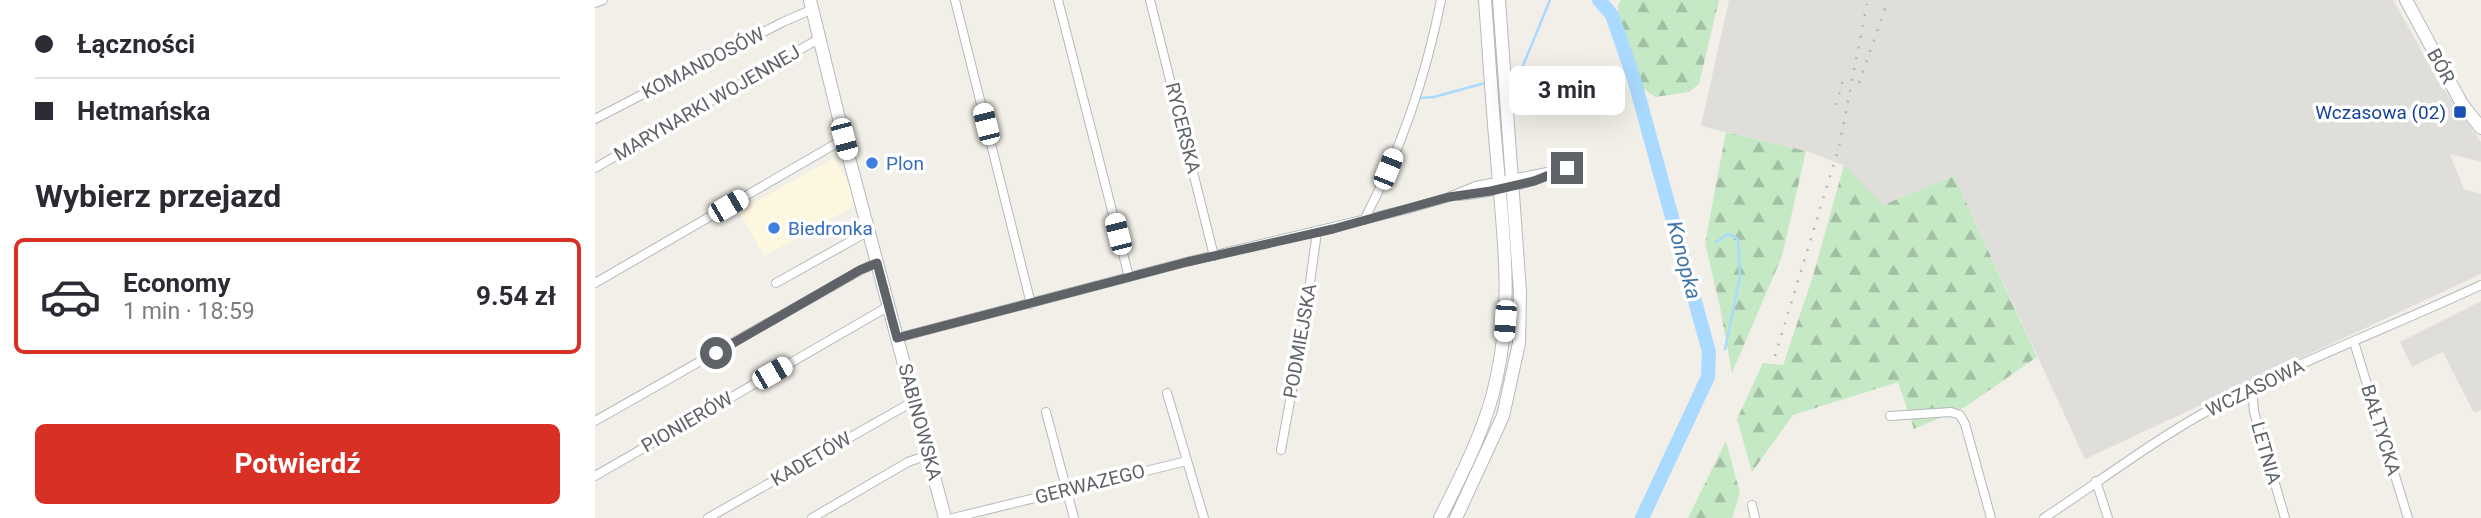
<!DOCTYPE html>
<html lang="pl">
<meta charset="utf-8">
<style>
:root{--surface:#fff;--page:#f2f2f3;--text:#2b2b33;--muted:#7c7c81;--line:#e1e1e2;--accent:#d93025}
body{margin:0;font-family:Roboto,sans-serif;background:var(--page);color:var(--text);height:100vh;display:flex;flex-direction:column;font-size:26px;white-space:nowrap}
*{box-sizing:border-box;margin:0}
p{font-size:23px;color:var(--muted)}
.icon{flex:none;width:38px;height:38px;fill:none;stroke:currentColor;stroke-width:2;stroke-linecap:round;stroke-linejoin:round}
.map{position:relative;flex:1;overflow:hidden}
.details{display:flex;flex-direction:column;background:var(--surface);width:595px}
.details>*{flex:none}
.top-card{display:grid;align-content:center;height:154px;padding:0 35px;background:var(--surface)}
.end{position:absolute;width:32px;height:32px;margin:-16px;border:9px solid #5f6368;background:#fff;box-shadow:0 0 0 4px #fff}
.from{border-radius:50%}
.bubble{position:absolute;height:49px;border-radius:10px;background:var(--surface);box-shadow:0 7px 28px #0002;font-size:23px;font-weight:700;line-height:49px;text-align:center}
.car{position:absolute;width:21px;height:42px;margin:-21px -10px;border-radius:9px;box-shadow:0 0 5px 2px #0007;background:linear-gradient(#fff 24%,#345 0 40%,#fff 0 76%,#345 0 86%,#fff 0)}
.top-card b{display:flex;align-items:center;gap:24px;height:66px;font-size:26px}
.top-card b+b{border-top:2px solid var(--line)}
.top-card i{width:18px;height:18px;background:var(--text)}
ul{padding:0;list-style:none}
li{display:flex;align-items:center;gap:21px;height:116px;margin:0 14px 10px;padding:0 21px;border:4px solid transparent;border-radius:10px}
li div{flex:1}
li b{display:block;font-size:26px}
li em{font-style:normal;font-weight:700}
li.on{border-color:var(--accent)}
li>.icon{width:63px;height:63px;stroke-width:1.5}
h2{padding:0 35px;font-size:32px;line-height:84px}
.cta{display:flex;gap:14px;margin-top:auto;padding:14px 35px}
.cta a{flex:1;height:80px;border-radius:10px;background:var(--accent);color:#fff;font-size:28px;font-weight:700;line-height:80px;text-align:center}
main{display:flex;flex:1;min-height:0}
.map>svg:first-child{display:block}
.commercial{fill:#fef7e0}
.industrial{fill:#e0deda}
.forest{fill:url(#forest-firs)}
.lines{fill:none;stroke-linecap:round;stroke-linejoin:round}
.stream{stroke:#aadaff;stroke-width:2.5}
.river{stroke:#aadaff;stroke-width:14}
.street-casing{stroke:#b5b8bc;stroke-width:10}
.secondary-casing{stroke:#b6babf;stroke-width:14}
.street{stroke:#fff;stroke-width:8}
.secondary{stroke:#fff;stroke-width:12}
.rail{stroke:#b6b7b8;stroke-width:2.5;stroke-dasharray:2 9;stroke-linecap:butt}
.route{stroke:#5f6368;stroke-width:9}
.transit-dot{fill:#1a4fb4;stroke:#fff;stroke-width:2.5}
.shop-dot{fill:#3f7fe0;stroke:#fff;stroke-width:2.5}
.labels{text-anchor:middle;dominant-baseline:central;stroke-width:7;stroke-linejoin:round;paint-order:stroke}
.street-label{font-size:19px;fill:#5f6368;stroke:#fff}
.transit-label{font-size:19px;fill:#164399;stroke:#fff;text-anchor:end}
.shop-label{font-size:19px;fill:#366cbe;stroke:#fff;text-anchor:start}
.water-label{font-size:21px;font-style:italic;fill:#4174aa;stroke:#fff}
</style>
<main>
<section class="details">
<div class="top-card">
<b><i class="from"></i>Łączności</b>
<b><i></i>Hetmańska</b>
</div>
<h2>Wybierz przejazd</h2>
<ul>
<li class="on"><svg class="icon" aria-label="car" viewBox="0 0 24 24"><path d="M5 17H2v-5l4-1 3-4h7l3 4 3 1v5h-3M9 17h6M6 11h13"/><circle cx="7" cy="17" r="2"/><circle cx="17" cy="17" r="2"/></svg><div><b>Economy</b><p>1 min · 18:59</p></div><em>9.54 zł</em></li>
</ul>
<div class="cta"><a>Potwierdź</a></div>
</section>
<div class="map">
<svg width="1886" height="518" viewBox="0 0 1886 518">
<defs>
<pattern id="forest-firs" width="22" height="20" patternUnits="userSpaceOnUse" patternTransform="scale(1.75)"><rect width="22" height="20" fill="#c5e8c5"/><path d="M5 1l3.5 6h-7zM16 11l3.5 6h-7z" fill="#a3c0a4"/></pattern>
</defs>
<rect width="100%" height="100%" fill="#f1efe8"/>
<path class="commercial" d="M239 158 264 203 169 256 144 211Z"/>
<path class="industrial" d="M1134 0H1798L1844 82 1886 142V162L1855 154 1869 189 1886 194V274L1490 459 1359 176 1288 205 1248 165 1211 151 1106 126Z
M1886 301V410L1879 413 1848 352 1817 367 1805 342Z"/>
<path class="forest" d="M1026 0H1124L1104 84 1094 92 1060 97 1029 74 1023 5Z
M1131 132 1211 151 1187 256 1137 373 1125 307 1110 243Z
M1249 165 1288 205 1359 176 1442 357 1370 407 1319 429 1303 382 1198 415 1157 472 1142 419 1168 363 1188 365 1218 276Z
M1131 441 1145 493 1137 518H1093Z"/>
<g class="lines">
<path class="stream" d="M913 76 925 73 955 0
M826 98 839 97 890 83
M1121 242 1133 234 1143 239 1145 277 1130 349"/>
<path class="river" d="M1004 0 1017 15 1039 79 1114 352 1113 377 1047 518"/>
<g class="street-casing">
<path id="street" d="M360 0 436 304
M463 0 534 277
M555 0 619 256
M0 3 8 0
M0 119 188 22 218 9
M0 168 225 38
M864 196C896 193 927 186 957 174
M769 220C805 152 831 76 846 0
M0 283 249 139
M181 283 274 231
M302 338 591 262 813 209 854 197 881 186 972 168
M1759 342 1813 518
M1657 387 1659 412 1690 518
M572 393 609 518
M451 412 479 518
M1295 416 1356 412 1365 415 1370 424 1396 518
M0 421 266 270 282 263
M686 450 709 325 722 232
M0 476 294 306
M1501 481 1513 518
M1157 505 1160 518
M113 518 319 401
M217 518 313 462 333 455
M358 518 592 461
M1449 518C1504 482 1556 442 1614 410 1701 362 1796 327 1886 285"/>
</g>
<g class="secondary-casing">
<path id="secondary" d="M215 0 249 139 350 518
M1811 0 1867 104 1886 128
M845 518C868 472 892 426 902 376 918 304 908 231 902 159 897 106 894 53 890 0
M861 518 908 416 924 343 925 292 904 0"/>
</g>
<use href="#street" class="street"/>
<use href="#secondary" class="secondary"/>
<path class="rail" d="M1264 83 1293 0
M1241 105 1248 80
M1180 356 1244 147 1272 4"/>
</g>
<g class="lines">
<path class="route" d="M121 353 265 270 282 263 302 338 592 262 738 229 854 197 896 191 939 181 972 168"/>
</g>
<rect class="transit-dot" x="1858" y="105" width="14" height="14" rx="3.5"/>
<g class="shop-dot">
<circle cx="277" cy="163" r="7"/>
<circle cx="179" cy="228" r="7"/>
</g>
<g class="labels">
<g class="street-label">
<text transform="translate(108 63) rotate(-27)">KOMANDOSÓW</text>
<text transform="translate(1846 66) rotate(61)">BÓR</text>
<text transform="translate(112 103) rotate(-30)">MARYNARKI WOJENNEJ</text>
<text transform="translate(588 128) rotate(76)">RYCERSKA</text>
<text transform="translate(705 341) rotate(-80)">PODMIEJSKA</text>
<text transform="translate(1660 388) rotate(-26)">WCZASOWA</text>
<text transform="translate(92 422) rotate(-30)">PIONIERÓW</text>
<text transform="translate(325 422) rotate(75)">SABINOWSKA</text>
<text transform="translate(1786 430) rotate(73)">BAŁTYCKA</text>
<text transform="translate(1671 453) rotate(74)">LETNIA</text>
<text transform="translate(216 459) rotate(-30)">KADETÓW</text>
<text transform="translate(495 484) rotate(-14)">GERWAZEGO</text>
</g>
<g class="transit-label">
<text x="1851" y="112">Wczasowa (02)</text>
</g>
<g class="shop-label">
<text x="291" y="163">Plon</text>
<text x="193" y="228">Biedronka</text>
</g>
<g class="water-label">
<text transform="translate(1089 260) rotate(75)">Konopka</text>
</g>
</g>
</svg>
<i class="end from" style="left:121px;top:353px"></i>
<i class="end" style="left:972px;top:168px"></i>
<div class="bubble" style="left:914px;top:66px;width:116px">3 min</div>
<i class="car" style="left:391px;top:124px;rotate:346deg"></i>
<i class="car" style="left:249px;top:139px;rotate:165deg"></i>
<i class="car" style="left:793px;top:169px;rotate:22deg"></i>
<i class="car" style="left:133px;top:206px;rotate:60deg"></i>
<i class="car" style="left:523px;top:234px;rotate:346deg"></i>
<i class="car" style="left:910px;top:321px;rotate:184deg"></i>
<i class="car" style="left:177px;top:373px;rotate:60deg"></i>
</div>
</main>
